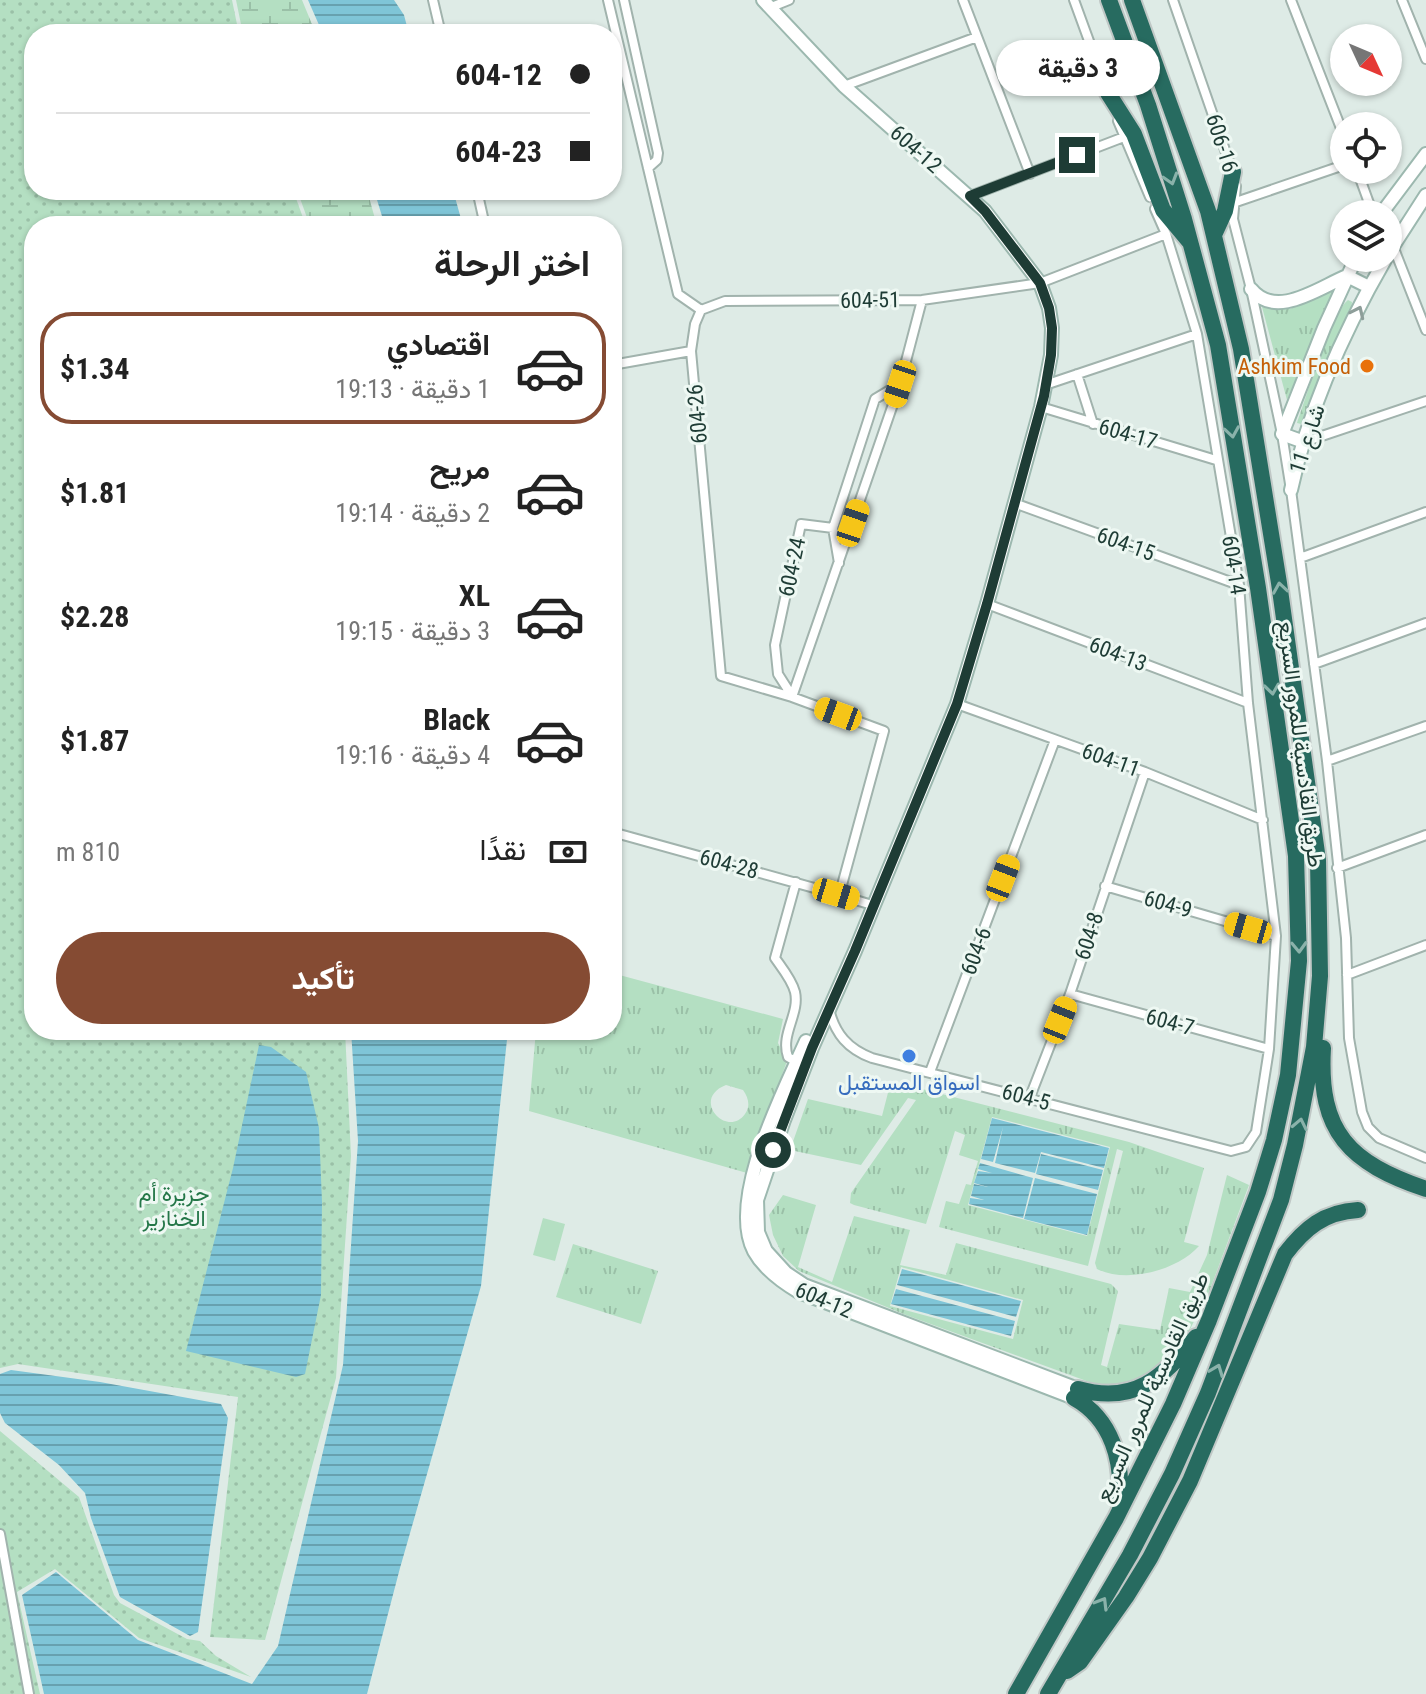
<!DOCTYPE html>
<html lang="ar">
<meta charset="utf-8">
<style>
:root{--surface:#fff;--page:#f6f6f6;--text:#222;--muted:#767676;--line:#e0e0e0;--accent:#854b33}
body{margin:0;font-family:"Roboto Condensed",Vazirmatn,sans-serif;background:var(--page);color:var(--text);direction:rtl;height:100vh;display:flex;flex-direction:column;font-size:30px;white-space:nowrap}
*{box-sizing:border-box;margin:0}
p{font-size:26px;color:var(--muted)}
.icon{flex:none;width:44px;height:44px;fill:none;stroke:currentColor;stroke-width:2;stroke-linecap:round;stroke-linejoin:round}
.map{position:relative;flex:1;overflow:hidden;direction:ltr}
.details{position:absolute;left:24px;top:216px;width:598px;height:824px;display:flex;flex-direction:column;background:var(--surface);border-radius:32px;box-shadow:0 2px 6px #0004;direction:rtl}
.details>*{flex:none}
.top-card{position:absolute;left:24px;top:24px;width:598px;height:176px;border-radius:32px;box-shadow:0 2px 6px #0004;direction:rtl;display:grid;align-content:center;height:176px;padding:0 32px;background:var(--surface)}
.needle{width:52px;rotate:134deg}
.fabs{position:absolute;left:1330px;top:24px;display:grid;gap:16px}
.fabs a{display:grid;place-items:center;width:72px;height:72px;border-radius:50%;background:var(--surface);box-shadow:0 2px 6px #0004;font-size:40px}
.end{position:absolute;width:36px;height:36px;margin:-18px;border:10px solid #1e3c35;background:#fff;box-shadow:0 0 0 4px #fff}
.from{border-radius:50%}
.bubble{position:absolute;height:56px;border-radius:28px;background:var(--surface);box-shadow:0 2px 6px #0004;font-size:26px;font-weight:700;line-height:56px;text-align:center;direction:rtl}
.car{position:absolute;width:24px;height:48px;margin:-24px -12px;border-radius:10px;box-shadow:0 0 6px 2px #0007;background:linear-gradient(#f5c518 24%,#345 0 40%,#f5c518 0 76%,#345 0 86%,#f5c518 0)}
.top-card b{display:flex;align-items:center;gap:28px;height:76px;font-size:30px}
.top-card b+b{border-top:2px solid var(--line)}
.top-card i{width:20px;height:20px;background:var(--text)}
ul{padding:0;list-style:none}
li{display:flex;align-items:center;gap:24px;height:112px;margin:0 16px 12px;padding:0 16px;border:4px solid transparent;border-radius:32px}
li div{flex:1}
li b{display:block;font-size:30px}
li em{font-style:normal;font-weight:700}
li.on{border-color:var(--accent)}
li>.icon{width:72px;height:72px;stroke-width:1.5}
h2{padding:0 32px;font-size:36px;line-height:96px}
.pay{display:flex;align-items:center;gap:20px;height:88px;padding:0 32px;font-size:30px}
.pay p{margin-inline-start:auto}
.primary-button{display:flex;gap:16px;margin-top:auto;padding:16px 32px}
.primary-button a{flex:1;height:92px;border-radius:48px;background:var(--accent);color:#fff;font-size:32px;font-weight:700;line-height:92px;text-align:center}
.map>svg:first-child{display:block}
.grass{fill:url(#grass-tufts);fill-rule:evenodd}
.wetland{fill:url(#wetland-marsh)}
.park{fill:url(#park-dots)}
.pitch{fill:#b4dfc2}
.water{fill:url(#water-rules)}
.lines{fill:none;stroke-linecap:round;stroke-linejoin:round}
.street-casing{stroke:#a1b3ad;stroke-width:12}
.secondary-casing{stroke:#9cb8af;stroke-width:16}
.highway-casing{stroke:#c0c8c6;stroke-width:20}
.street{stroke:#fff;stroke-width:8}
.secondary{stroke:#fff;stroke-width:12}
.highway{stroke:#276b60;stroke-width:16}
.oneway{stroke:#8ab2aa}
.oneway2{stroke:#8e9e9a}
.route{stroke:#1e3c35;stroke-width:10}
.food-dot{fill:#e8710a;stroke:#eef8f3;stroke-width:3}
.shop-dot{fill:#3f7fe0;stroke:#eef8f3;stroke-width:3}
.labels{text-anchor:middle;dominant-baseline:central;stroke-width:6;stroke-linejoin:round;paint-order:stroke}
.street-label{font-size:22px;fill:#1e3c35;stroke:#eef8f3}
.food-label{font-size:22px;fill:#c56008;stroke:#eef8f3;text-anchor:end}
.shop-label{font-size:22px;fill:#366cbe;stroke:#eef8f3}
.park-label{font-size:22px;fill:#247748;stroke:#eef8f3}
</style>
<div class="map">
<svg width="1426" height="1694" viewBox="0 0 1426 1694">
<defs>
<pattern id="grass-tufts" width="24" height="20" patternUnits="userSpaceOnUse" patternTransform="scale(2)"><rect width="24" height="20" fill="#b4dfc2"/><path d="M3 7l-1-3M5 7V3M7 7l1-3M15 17l-1-3M17 17v-4M19 17l1-3" fill="none" stroke="#9ac0a7"/></pattern>
<pattern id="wetland-marsh" width="20" height="14" patternUnits="userSpaceOnUse" patternTransform="scale(2)"><rect width="20" height="14" fill="#b4dfc2"/><path d="M1 5h8M5 5V1M11 12h8M15 12V8" fill="none" stroke="#9ac0a7"/></pattern>
<pattern id="park-dots" width="8" height="8" patternUnits="userSpaceOnUse" patternTransform="scale(2)"><rect width="8" height="8" fill="#b4dfc2"/><path d="M2 2h.1M6 6h.1" fill="none" stroke="#9ac0a7" stroke-width="1.8" stroke-linecap="round"/></pattern>
<pattern id="water-rules" width="6" height="5" patternUnits="userSpaceOnUse" patternTransform="scale(2)"><rect width="6" height="5" fill="#7fc5d7"/><path d="M0 2.5h6" fill="none" stroke="#67a1af"/></pattern>
</defs>
<rect width="100%" height="100%" fill="#deebe6"/>
<path class="grass" d="M1336 286 1287 400 1262 307 1290 309Z
M1348 300 1352 302 1351 312 1305 425 1297 423C1306 399 1331 313 1348 300Z
M612 973 783 1019 778 1043 787 1061 747 1173 529 1111 536 1030H612ZM726 1085 743 1090C748 1097 751 1106 745 1114 727 1139 690 1099 726 1085Z
M891 1081 1129 1142 1204 1168 1184 1242 1199 1246C1178 1270 1127 1284 1097 1269L1095 1263 1123 1151 1117 1149 1088 1266 939 1227 946 1201 959 1204 966 1184 971 1185 978 1161 959 1155 965 1135 955 1131 926 1224 854 1205 850 1203 851 1193 916 1100 908 1098 861 1165 790 1150 808 1099 882 1116ZM992 1117 1110 1147 1087 1236 968 1205Z
M1227 1175 1249 1185 1209 1292 1183 1343 1167 1364 1138 1381 1103 1387 906 1315 799 1271 783 1256 773 1235 769 1215 783 1195 816 1205 798 1267 832 1282 854 1216 910 1230 900 1265 946 1275 956 1243 1111 1284 1118 1291 1101 1365 1107 1367 1119 1324 1160 1330 1169 1288 1190 1292 1207 1255ZM901 1267 1023 1300 1013 1339 890 1306Z
M573 1244 658 1271 641 1324 556 1297Z"/>
<path class="wetland" d="M236 0H302L316 34H243Z
M297 190H367L377 226H310Z"/>
<path class="park" d="M0 0H232L239 34H34V190H293L306 226H34V1030H345L351 1156 336 1378 265 1640 210 1637 238 1397 18 1364 0 1368Z
M0 1431 79 1497 114 1595 120 1603 187 1639 200 1641 216 1656 251 1677 139 1638 55 1569 17 1592 40 1694H0Z"/>
<path class="pitch" d="M543 1218 565 1224 555 1261 533 1255Z"/>
<path class="water" d="M308 0H394L404 15 409 34H323Z
M374 190H453L463 226H385Z
M351 1030H508L481 1286 400 1568 367 1694H44L22 1595 56 1572 138 1640 252 1684 278 1646 343 1365 358 1141Z
M259 1045 271 1047 306 1072 319 1128 322 1202 321 1295 305 1374 296 1377 186 1351 233 1168Z
M992 1118 1109 1148 1104 1168 1041 1152 1035 1173 995 1163 1003 1127 993 1162 981 1159Z
M1041 1154 1103 1170 1098 1190 1036 1174Z
M980 1163 1033 1178 1023 1218 969 1204 970 1198 984 1200 971 1196 974 1184 988 1187 974 1183 978 1171 992 1173 978 1169Z
M1035 1178 1097 1194 1087 1235 1024 1219Z
M902 1269 1021 1301 1016 1317 897 1285Z
M896 1289 1015 1321 1011 1336 891 1304Z
M11 1370 100 1382 221 1404 228 1418 198 1632 190 1636 120 1597 91 1518 85 1493 59 1465 5 1423 0 1413V1374Z"/>
<g class="lines">
<g class="street-casing">
<path id="street" d="M433 0 441 34
M608 0 678 294 701 310 695 324 691 351 721 676 792 697 884 731 842 885 836 894 612 832
M624 0 658 153 657 160 648 168
M963 0 1030 174
M1074 0 1108 93
M1173 0 1233 173
M1291 0 1344 136
M1402 0 1426 59
M769 8 789 0
M844 86 977 37
M1118 121 1150 197
M1357 170 1373 214
M1236 186 1233 219 1251 289 1282 434 1291 490 1327 761 1346 938 1349 1038 1362 1112 1368 1127 1379 1138 1426 1158
M477 190 485 226
M970 196 1124 137
M1236 202 1344 165
M1393 246 1426 330
M701 310 725 301 922 300 1040 283 1166 234
M612 365 691 351
M1077 374 1093 424
M1045 385 1197 334
M1041 407 1216 460
M1304 442 1426 401
M1014 503 1239 585
M833 528 839 563
M1300 558 1426 512
M987 604 1248 703
M1314 664 1426 623
M792 696 778 674 775 645 801 524 833 528 875 399 900 384 922 300
M792 697 900 384
M957 704 1145 772 1263 820
M1327 761 1426 726
M1337 868 1426 835
M796 882 775 958C782 968 792 980 795 992 800 1014 780 1034 788 1057L797 1062
M1105 886 1276 936
M836 894 872 905
M1347 975 1426 945
M1070 994 1269 1049
M829 1009C835 1034 848 1049 872 1058L1231 1151 1246 1147 1256 1132 1269 1049 1276 936 1248 703 1239 585 1197 334 1166 234 1155 209
M930 1072 1055 740
M1030 1097 1070 994 1145 772
M0 1534 29 1694"/>
</g>
<g class="secondary-casing">
<path id="secondary" d="M763 0 844 86 985 211 1040 283 1049 308 1052 328 1051 355 1041 407 987 604 957 704 855 951 812 1048 784 1120 757 1200 758 1232 766 1251 786 1273 804 1285 1078 1389
M1381 214 1426 154
M1388 254 1426 195
M1251 289C1276 320 1318 288 1347 276L1369 287
M1304 442 1282 434 1324 328 1356 258
M1291 490C1308 410 1345 329 1386 258
M806 1041C784 1091 727 1199 754 1251 764 1269 782 1282 799 1292L1074 1398"/>
</g>
<g class="highway-casing">
<path id="highway" d="M1108 93 1134 134 1163 210 1189 241
M1214 235 1225 211 1233 172
M1323 1048C1318 1133 1350 1163 1426 1189
M1078 1389C1134 1405 1163 1378 1196 1337
M1074 1398C1112 1419 1124 1462 1119 1503
M1067 1671 1080 1662 1126 1597 1150 1558 1190 1481 1285 1254C1305 1228 1324 1212 1358 1210
M1016 1694 1116 1518 1173 1404 1209 1320 1258 1192 1274 1140 1288 1075 1299 961 1296 856 1258 588 1218 345 1184 219 1148 105 1109 0
M1048 1694 1130 1555 1172 1474 1208 1393 1242 1303 1281 1200 1295 1145 1314 1047 1320 976 1318 860 1279 583 1241 349 1208 211 1132 0"/>
</g>
<use href="#street" class="street"/>
<use href="#secondary" class="secondary"/>
<use href="#highway" class="highway"/>
</g>
<defs><path id="oneway-chevron" d="M-2-3.5L2.5 0L-2 3.5" fill="none" stroke-width="1.6" stroke-linecap="round" stroke-linejoin="round" transform="scale(2)"/></defs>
<g class="oneway">
<use href="#oneway-chevron" transform="translate(1171 179) rotate(73)"/>
<use href="#oneway-chevron" transform="translate(1232 432) rotate(81)"/>
<use href="#oneway-chevron" transform="translate(1280 588) rotate(-99)"/>
<use href="#oneway-chevron" transform="translate(1272 689) rotate(82)"/>
<use href="#oneway-chevron" transform="translate(1299 947) rotate(88)"/>
<use href="#oneway-chevron" transform="translate(1300 1124) rotate(-78)"/>
<use href="#oneway-chevron" transform="translate(1217 1370) rotate(-69)"/>
<use href="#oneway-chevron" transform="translate(1102 1603) rotate(-59)"/>
</g>
<use class="oneway2" href="#oneway-chevron" transform="translate(1358 312) rotate(-65)"/>
<g class="lines">
<path class="route" d="M773 1150 812 1048 855 951 957 704 987 604 1044 396 1051 355 1052 328 1049 308 1040 283 985 211 970 196 1077 155"/>
</g>
<circle class="food-dot" cx="1367" cy="366" r="8"/>
<circle class="shop-dot" cx="909" cy="1056" r="8"/>
<g class="labels">
<g class="street-label">
<text transform="translate(1222 143) rotate(72)">606-16</text>
<text transform="translate(916 149) rotate(41)">604-12</text>
<text transform="translate(870 300) rotate(-1)">604-51</text>
<text transform="translate(697 414) rotate(-95)">604-26</text>
<text transform="translate(1128 434) rotate(16)">604-17</text>
<text transform="translate(1307 439) rotate(-72)">شارع 11</text>
<text transform="translate(1126 544) rotate(20)">604-15</text>
<text transform="translate(1234 565) rotate(81)">604-14</text>
<text transform="translate(792 567) rotate(-78)">604-24</text>
<text transform="translate(1118 654) rotate(21)">604-13</text>
<text transform="translate(1301 744) rotate(83)">طريق القادسية للمرور السريع</text>
<text transform="translate(1111 760) rotate(20)">604-11</text>
<text transform="translate(729 864) rotate(15)">604-28</text>
<text transform="translate(1168 904) rotate(16)">604-9</text>
<text transform="translate(1089 936) rotate(-72)">604-8</text>
<text transform="translate(976 951) rotate(-69)">604-6</text>
<text transform="translate(1170 1022) rotate(15)">604-7</text>
<text transform="translate(1026 1097) rotate(15)">604-5</text>
<text transform="translate(824 1300) rotate(23)">604-12</text>
<text transform="translate(1152 1387) rotate(-66)">طريق القادسية للمرور السريع</text>
</g>
<g class="food-label">
<text x="1351" y="366">Ashkim Food</text>
</g>
<g class="shop-label">
<text x="909" y="1082">اسواق المستقبل</text>
</g>
<g class="park-label">
<text x="174" y="1193">جزيرة أم<tspan x="174" dy="25">الخنازير</tspan></text>
</g>
</g>
</svg>
<div class="fabs">
<a><svg class="needle" viewBox="-14 -14 28 28"><path d="M0-13l5 13h-10z" fill="#e53935"/><path d="M0 13l5-13h-10z" fill="#767676"/></svg></a>
<a><svg class="icon" aria-label="locate" viewBox="0 0 24 24"><circle cx="12" cy="12" r="6"/><path d="M12 2v4M12 18v4M2 12h4M18 12h4"/></svg></a>
<a><svg class="icon" aria-label="layers" viewBox="0 0 24 24"><path d="M12 4l9 5-9 5-9-5zM3 14l9 5 9-5"/></svg></a>
</div>
<i class="end from" style="left:773px;top:1150px"></i>
<i class="end" style="left:1077px;top:155px"></i>
<div class="bubble" style="left:996px;top:40px;width:164px">3 دقيقة</div>
<i class="car" style="left:900px;top:384px;rotate:198deg"></i>
<i class="car" style="left:853px;top:523px;rotate:19deg"></i>
<i class="car" style="left:838px;top:714px;rotate:290deg"></i>
<i class="car" style="left:1003px;top:878px;rotate:21deg"></i>
<i class="car" style="left:836px;top:894px;rotate:107deg"></i>
<i class="car" style="left:1248px;top:928px;rotate:286deg"></i>
<i class="car" style="left:1060px;top:1020px;rotate:22deg"></i>
<div class="top-card">
<b><i class="from"></i>604-12</b>
<b><i></i>604-23</b>
</div>
<section class="details">
<h2>اختر الرحلة</h2>
<ul>
<li class="on"><svg class="icon" aria-label="car" viewBox="0 0 24 24"><path d="M5 17H2v-5l4-1 3-4h7l3 4 3 1v5h-3M9 17h6M6 11h13"/><circle cx="7" cy="17" r="2"/><circle cx="17" cy="17" r="2"/></svg><div><b>اقتصادي</b><p>1 دقيقة · 19:13</p></div><em>$1.34</em></li>
<li><svg class="icon" aria-label="car" viewBox="0 0 24 24"><path d="M5 17H2v-5l4-1 3-4h7l3 4 3 1v5h-3M9 17h6M6 11h13"/><circle cx="7" cy="17" r="2"/><circle cx="17" cy="17" r="2"/></svg><div><b>مريح</b><p>2 دقيقة · 19:14</p></div><em>$1.81</em></li>
<li><svg class="icon" aria-label="car" viewBox="0 0 24 24"><path d="M5 17H2v-5l4-1 3-4h7l3 4 3 1v5h-3M9 17h6M6 11h13"/><circle cx="7" cy="17" r="2"/><circle cx="17" cy="17" r="2"/></svg><div><b>XL</b><p>3 دقيقة · 19:15</p></div><em>$2.28</em></li>
<li><svg class="icon" aria-label="car" viewBox="0 0 24 24"><path d="M5 17H2v-5l4-1 3-4h7l3 4 3 1v5h-3M9 17h6M6 11h13"/><circle cx="7" cy="17" r="2"/><circle cx="17" cy="17" r="2"/></svg><div><b>Black</b><p>4 دقيقة · 19:16</p></div><em>$1.87</em></li>
</ul>
<div class="pay"><svg class="icon" aria-label="cash" viewBox="0 0 24 24"><path d="M3 7h18v10H3z"/><circle cx="12" cy="12" r="2"/></svg>نقدًا<p>810 m</p></div>
<div class="primary-button"><a>تأكيد</a></div>
</section>
</div>
